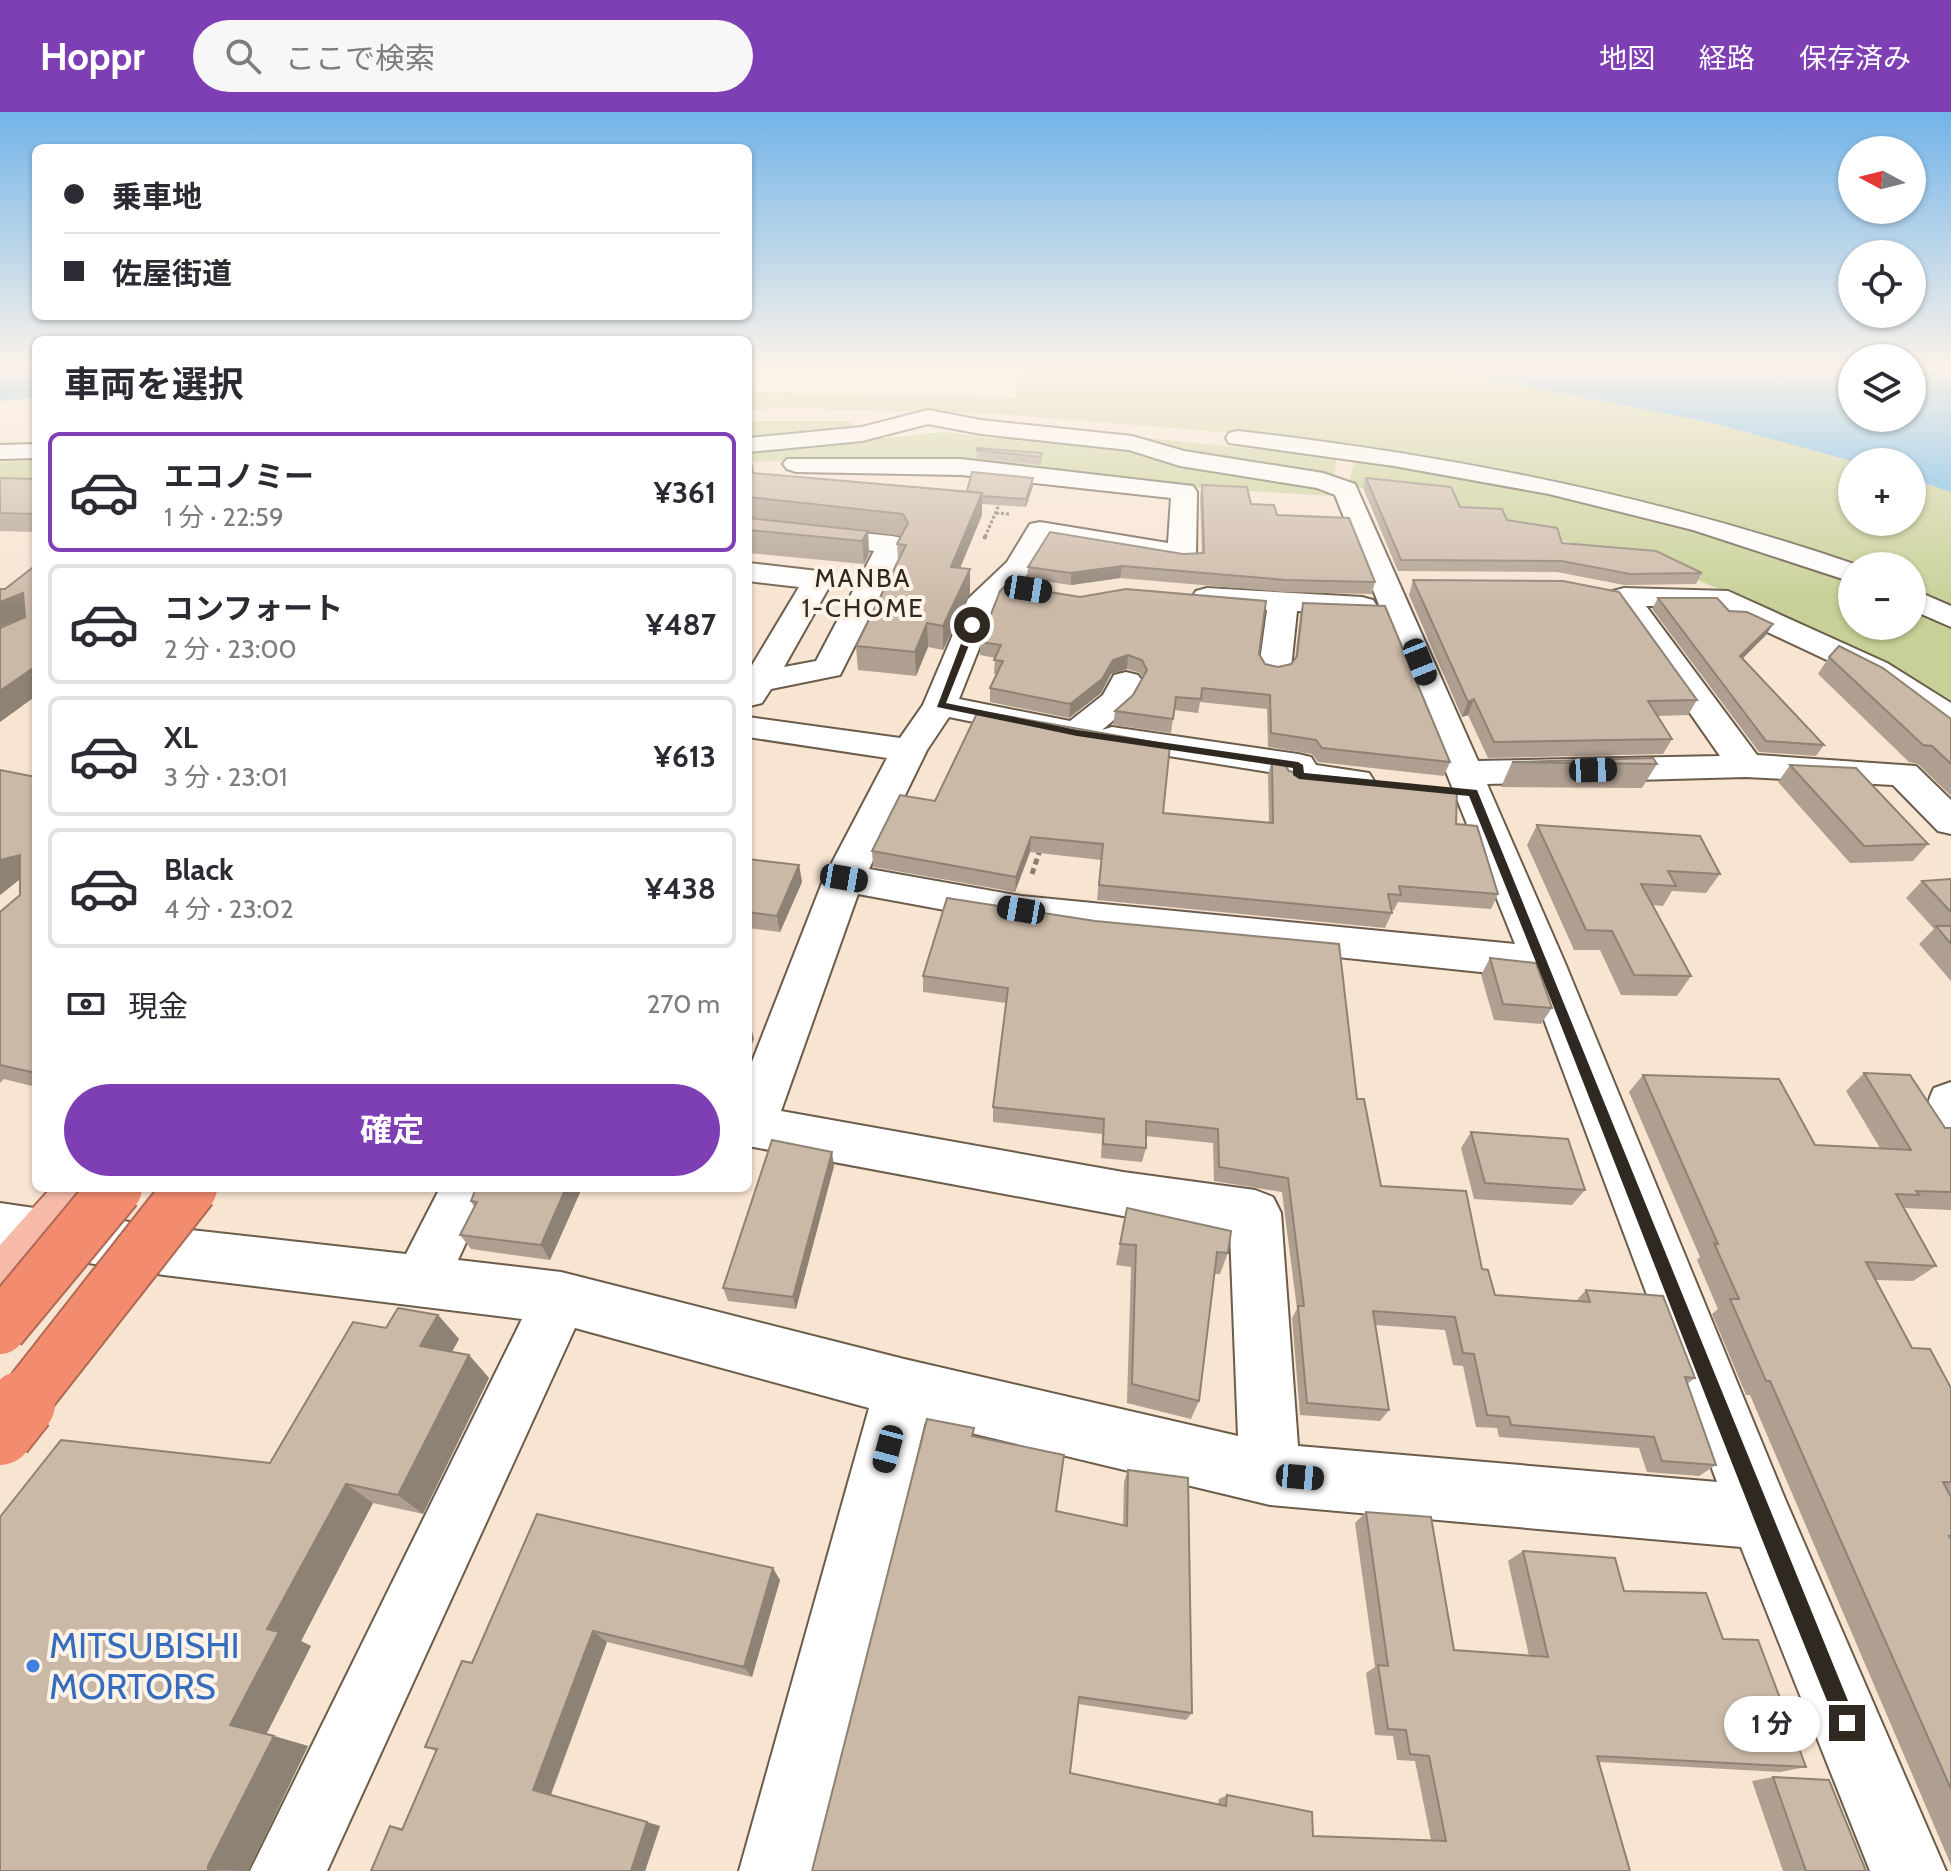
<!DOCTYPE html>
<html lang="ja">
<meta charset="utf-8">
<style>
:root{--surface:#fff;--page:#f7f7f7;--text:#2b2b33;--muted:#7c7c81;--line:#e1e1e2;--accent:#7f3fb4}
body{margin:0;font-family:Cabin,"Noto Sans JP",sans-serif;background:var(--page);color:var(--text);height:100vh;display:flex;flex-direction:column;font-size:30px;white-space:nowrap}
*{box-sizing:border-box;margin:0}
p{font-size:26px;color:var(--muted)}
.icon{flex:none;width:44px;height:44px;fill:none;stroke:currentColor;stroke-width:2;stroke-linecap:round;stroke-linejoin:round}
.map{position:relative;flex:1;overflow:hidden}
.details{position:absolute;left:32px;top:224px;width:720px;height:856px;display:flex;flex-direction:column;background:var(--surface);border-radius:12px;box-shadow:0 2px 6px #0004}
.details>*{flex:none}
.top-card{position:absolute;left:32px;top:32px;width:720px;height:176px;border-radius:12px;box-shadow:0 2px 6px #0004;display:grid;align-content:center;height:176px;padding:0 32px;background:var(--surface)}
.needle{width:52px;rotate:277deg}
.controls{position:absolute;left:1838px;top:24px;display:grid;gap:16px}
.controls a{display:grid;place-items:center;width:88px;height:88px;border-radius:50%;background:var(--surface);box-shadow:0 2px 6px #0004;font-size:40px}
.end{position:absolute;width:36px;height:36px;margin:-18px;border:10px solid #2f2921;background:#fff;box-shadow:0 0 0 4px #fff}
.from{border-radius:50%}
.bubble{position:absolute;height:56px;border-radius:28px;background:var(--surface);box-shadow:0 2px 6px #0004;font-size:26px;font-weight:700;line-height:56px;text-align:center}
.car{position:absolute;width:24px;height:48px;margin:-24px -12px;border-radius:10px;box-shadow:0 0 6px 2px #0007;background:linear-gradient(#222 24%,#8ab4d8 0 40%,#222 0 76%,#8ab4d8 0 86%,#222 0)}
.top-card b{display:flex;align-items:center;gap:28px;height:76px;font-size:30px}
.top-card b+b{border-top:2px solid var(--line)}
.top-card i{width:20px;height:20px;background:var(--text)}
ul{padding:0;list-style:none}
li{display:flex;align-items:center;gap:24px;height:120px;margin:0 16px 12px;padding:0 16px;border:4px solid var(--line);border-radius:12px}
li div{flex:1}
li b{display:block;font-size:30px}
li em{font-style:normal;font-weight:700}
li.selected{border-color:var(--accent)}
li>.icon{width:72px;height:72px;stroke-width:1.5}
h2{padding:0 32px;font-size:36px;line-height:96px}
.pay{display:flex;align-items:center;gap:20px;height:88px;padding:0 32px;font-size:30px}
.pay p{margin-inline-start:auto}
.primary-button{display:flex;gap:16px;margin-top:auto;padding:16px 32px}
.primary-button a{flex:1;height:92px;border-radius:48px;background:var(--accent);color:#fff;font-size:32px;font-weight:700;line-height:92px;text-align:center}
header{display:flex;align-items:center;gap:48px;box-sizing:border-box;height:112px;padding:0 40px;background:var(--accent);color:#fff}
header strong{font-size:38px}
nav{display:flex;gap:44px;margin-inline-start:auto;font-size:28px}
.search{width:560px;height:72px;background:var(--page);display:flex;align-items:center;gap:20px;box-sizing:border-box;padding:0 28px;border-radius:44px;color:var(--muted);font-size:30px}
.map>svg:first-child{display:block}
.green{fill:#c7d096}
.water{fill:#61b4ea}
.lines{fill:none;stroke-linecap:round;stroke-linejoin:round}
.minor-casing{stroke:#6b5c4b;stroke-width:4}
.major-casing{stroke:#ae6953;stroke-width:4}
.path-far2{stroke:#897e71;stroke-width:3;stroke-dasharray:3 2;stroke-linecap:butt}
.path-far1{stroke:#897e71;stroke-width:4;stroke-dasharray:4 3;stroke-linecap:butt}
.path{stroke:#897e71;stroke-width:5;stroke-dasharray:6 4;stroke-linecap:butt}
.minor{fill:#fff;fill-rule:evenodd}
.major{fill:#f8baa8;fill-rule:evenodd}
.highway-bridge-far1-casing{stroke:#ae6953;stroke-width:56;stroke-linecap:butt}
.highway-bridge-casing{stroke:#ae6953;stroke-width:70;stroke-linecap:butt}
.highway-bridge-far1{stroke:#f38c6e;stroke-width:52}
.highway-bridge{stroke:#f38c6e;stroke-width:66}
.wall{fill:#af9f90}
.shaded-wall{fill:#8e8275}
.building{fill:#cbb9a7;stroke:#8e8275;stroke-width:2}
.route{fill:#2f2921}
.shop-dot{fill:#3f7fe0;stroke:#fef3e7;stroke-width:3}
.labels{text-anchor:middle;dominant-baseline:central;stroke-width:8;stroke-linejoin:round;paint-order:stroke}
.far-neighbourhood-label{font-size:26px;letter-spacing:2px;fill:#2f2921;stroke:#fef3e7}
.near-shop-label{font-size:36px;fill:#366cbe;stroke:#fef3e7;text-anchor:start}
</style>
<header>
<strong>Hoppr</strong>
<div class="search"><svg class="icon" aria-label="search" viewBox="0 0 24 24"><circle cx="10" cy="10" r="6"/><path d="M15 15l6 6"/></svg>ここで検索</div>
<nav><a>地図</a><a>経路</a><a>保存済み</a></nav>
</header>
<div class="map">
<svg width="1951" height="1759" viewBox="0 0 1951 1759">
<rect width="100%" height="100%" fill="#f7e4d1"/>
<path class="green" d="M1019 252H1372L1458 261 1713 311 1855 350 1852 410H1912V367L1951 380V496L1912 479V454L1852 455 1740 416 1676 398 1491 357 1349 334 1246 322 999 302 785 296 748 298V280L1017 286Z
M748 309H848L854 312 849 317 748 327Z
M1032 315 1337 345 1334 367 1197 342 1164 331Z
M946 320 989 326 1030 324 1134 337 1321 374 1335 384 1196 376 962 351 915 353 815 347 748 350V339Z
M36 348V379L0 382V350Z
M1355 348 1558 383 1687 414 1852 469V514H1912V495L1951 515V596L1724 479 1647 447 1515 418 1511 408 1463 405 1393 377 1358 376 1349 370Z"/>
<path class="water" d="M0 252H36V286L0 289Z
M1372 252H1852V306H1912V252H1951V380L1912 367V350H1855L1713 311 1458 261Z"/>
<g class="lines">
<g class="minor-casing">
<path id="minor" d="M928 298 981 308 1132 324 1184 339 1323 361 1355 372 1478 649 1720 644 1609 485 1613 479 1624 476 1728 479 1887 551 1951 591V616L1939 613 1863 565 1712 494H1646L1757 643 1916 654 1951 688V722L1938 719 1893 673 1746 665 1487 672 1565 851 1785 1387 1946 1759H1870L1741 1435 1270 1393 925 1310 815 1759H739L869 1296 575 1216 327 1759H250L522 1207 164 1163 0 1137V1091L164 1115 406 1142 440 1076H491L458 1148 561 1160 904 1247 1238 1324 1230 1120 1123 1104 748 1034V960L824 766 887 646 748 625V605L900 626 923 593 968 487 1007 450 1030 412 1040 410 1168 431 1171 386 961 363 796 360 787 357 783 352 787 347H961L1193 374 1197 380 1196 442 1192 448 1182 451 1048 428 1029 461 997 491 959 587 1070 609 1103 583 1114 563 1126 560 1138 563 1143 570 1129 595 1102 618 1112 615 1298 642 1311 645 1316 653 1369 661 1374 669 1369 677C1344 684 1311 677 1286 671L1281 662 1100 633 1094 626 1098 621 1077 631 949 605 927 638 869 757 1021 784 1515 832 1335 383 1317 376 1180 354 1129 338 981 322 928 312 862 329 748 340V326L862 315ZM858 782 1021 812 1528 865 1717 1370 1298 1334 1281 1101 1273 1085 1255 1078 1123 1060 781 999Z
M1238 319C1451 343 1657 384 1860 454H1852V470L1693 418 1549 382 1394 354 1229 331 1226 326 1229 321Z
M36 332V346L0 347V333Z
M748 409 892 424 902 426 906 432 840 563 771 577 762 591 750 594 748 560 799 475 748 469V451L818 459 828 462 833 468 784 555 816 549 874 439 748 425Z
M1207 476 1362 485 1373 488 1377 494 1373 500 1362 503 1297 499 1291 556 1287 563 1275 566 1263 563 1259 556 1267 498 1196 491 1192 485 1196 479Z
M1912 477 1951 494V515L1912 498Z
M1951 970V1030L1934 1024C1925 1006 1925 994 1934 976Z"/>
</g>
<g class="major-casing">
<path id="major" d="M51 1076H95L100 1086 92 1102 19 1191 0 1198V1133Z"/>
</g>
<path class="path-far2" d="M996 401 1010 402
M985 425 1001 388"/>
<path class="path-far1" d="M984 427 986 423"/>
<path class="path" d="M1032 762 1040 738"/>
<use href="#minor" class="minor"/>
<use href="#major" class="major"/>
<g class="highway-bridge-far1-casing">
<path id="highway-bridge-far1" d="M0 1216 116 1076
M20 1294 191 1076"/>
</g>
<g class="highway-bridge-casing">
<path id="highway-bridge" d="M0 1320 22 1292"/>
</g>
<use href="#highway-bridge-far1" class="highway-bridge-far1"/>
<use href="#highway-bridge" class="highway-bridge"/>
</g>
<path class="wall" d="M748 332 753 361 967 379 1033 374 1026 395 982 392V403L960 456 970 481 943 538 928 535 916 564 858 558 856 534 898 449 897 432 901 424 868 420 869 442 864 452 748 441Z
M977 336 1042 341V349L1040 353 977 346Z
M0 366 36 367V420L0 419Z
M1366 366 1460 395 1507 408 1562 431 1702 461 1696 472 1624 473 1557 460 1398 459 1363 376Z
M1202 373 1277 403 1375 470 1372 482 1283 480 1120 466 1071 473 1027 467 1028 455 1202 441 1200 384Z
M1413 468 1697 588 1688 603 1657 604 1672 627 1663 642 1488 646 1468 603 1462 605 1409 483Z
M1658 486 1729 499 1773 512 1766 523 1743 546 1824 633 1816 644 1759 640 1652 497Z
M1303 491 1450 650 1444 664 1318 650 1312 642 1268 635 1267 597 1200 590 1198 601 1174 598 1171 621 1113 613 1115 599 1133 583 1143 566 1140 561 1127 557 1111 562 1101 581 1069 606 990 590V576L997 562H994L995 546 980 543V530L1259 542 1265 552 1278 555 1291 552 1295 547 1300 504Z
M1829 545 1951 607V684L1918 652 1909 650 1818 562Z
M1272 648 1289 659 1456 712 1498 782 1491 797 1398 790 1394 798H1391L1392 801 1385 816 1097 788 1101 748 1030 740 1015 780 873 755 872 739 935 689 1163 701 1269 710 1268 663Z
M1512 650 1657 652 1642 676 1501 675Z
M1790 653 1928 732 1913 749 1850 751 1778 670Z
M36 665V975L4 967 0 971V800L20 783V767L0 783Z
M1537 713 1720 762 1706 781 1672 779 1663 794 1652 793 1691 864 1677 884 1621 883 1600 838H1574L1527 733Z
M748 747 799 753 802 770 780 820 748 816Z
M1951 767V869L1919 832 1934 817 1906 786 1922 769Z
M947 786 1357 987 1381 1074 1482 1157 1495 1183 1576 1189 1586 1178 1695 1266 1687 1272 1716 1353 1699 1364 1647 1360 1639 1336 1499 1325 1497 1316 1476 1315 1463 1254 1453 1253 1445 1218 1375 1213 1389 1298 1380 1309 1300 1303 1292 1206 1297 1197 1282 1080 1214 1069 1213 1031 1146 1024V1036L1142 1050 1101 1046 1102 1022 993 1010V995L1006 891 923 880V864Z
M1490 846 1552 896 1541 912 1494 908 1481 863Z
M1864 961 1945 1016H1951V1098L1904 1096 1936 1154 1913 1169 1875 1168 1912 1236 1951 1276V1753L1750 1283H1746L1712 1202 1718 1197 1697 1148 1700 1145 1629 980 1643 963 1815 1033 1880 1036 1846 979Z
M1471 1020 1585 1078 1572 1093 1474 1087 1461 1036Z
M834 1054 796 1197 728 1189 723 1176Z
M476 1076H582L550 1148 471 1137 460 1123 474 1095 471 1089Z
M1127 1096 1228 1141 1220 1162H1214L1199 1289 1191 1307 1127 1291 1131 1155 1116 1153Z
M438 1203 459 1227 452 1240 469 1243 489 1266 423 1402 373 1391 301 1529 311 1534 266 1622 308 1634 248 1759H0L270 1351 386 1216Z
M974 1325 1056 1399 1123 1413 1124 1370 1128 1358 1192 1601 1186 1608 1078 1592 1070 1661 1218 1692 1219 1687 1227 1683 1313 1724 1431 1728 1415 1649 1397 1648 1393 1624 1375 1623 1366 1561 1375 1555 1355 1411 1366 1400 1454 1538 1529 1544 1508 1449 1523 1439 1624 1479 1723 1527 1806 1655 1780 1660 1599 1650 1630 1759H812Z
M780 1468 752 1565 607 1530 551 1683 660 1714 645 1759H371L390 1714 402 1716 436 1639 425 1635 472 1551Z
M1773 1665 1866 1759H1783L1752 1669Z"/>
<path class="shaded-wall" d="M1033 366V374L1026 395V387Z
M982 381V403L951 478V455Z
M868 419 869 442 864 452 862 429Z
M1122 454 1120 466 1071 473V461Z
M970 457V481L943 538V514Z
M23 481 36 500 0 515V490Z
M927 511 928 535 916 564 915 540Z
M1773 512 1766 523 1734 555 1740 544Z
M1128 543 1127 557 1111 562 1101 581 1069 606 1070 592 1113 548Z
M36 554V584L0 610V579Z
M1474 587 1468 603 1462 605 1468 590Z
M1031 725 1030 740 1015 780 1016 765Z
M20 743V767L0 783V748Z
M799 753 802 770 780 820 777 804Z
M750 911 754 927 748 942V917Z
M832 1040 834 1054 796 1197 793 1185Z
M566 1076H582L550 1148 541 1133Z
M438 1203 459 1227 442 1257 420 1234Z
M469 1243 489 1266 423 1402 398 1383Z
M346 1372 373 1391 301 1529 311 1534 266 1623 230 1613 267 1517Z
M773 1456 780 1468 752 1565 744 1555Z
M593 1519 607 1530 550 1684 533 1678Z
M274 1624 308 1634 248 1759 208 1758V1754Z
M647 1710 660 1714 645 1759H631Z"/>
<path class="building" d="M748 332 753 361 982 381 951 455 970 457 943 514 927 511 915 540 856 534 906 433 897 432 908 411 903 402 748 385Z
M977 336 1042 341 1041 345 977 338Z
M972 360 1033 366 1026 387 982 384V381L967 379Z
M0 366 36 367V402L0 401Z
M1366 366 1451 375 1460 395 1502 397 1507 408 1557 416 1562 431 1656 439 1702 461 1630 462 1562 449 1401 448Z
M1202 373 1247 375 1251 392 1274 393 1277 403 1349 406 1375 470 1286 468 1122 454 1071 461 1028 455 1050 420 1183 442 1204 441Z
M748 406 868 419 862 429 748 418Z
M36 453V554L0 579V516L25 505 23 481 0 490V477H5Z
M1413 468 1563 469 1619 480 1697 588 1648 589 1672 627 1494 630 1474 587 1468 590Z
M1006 473 1080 485 1126 477 1266 489 1259 542 1265 552 1278 555 1291 552 1297 544 1303 491 1385 494 1450 650 1322 636 1316 628 1271 621 1270 583 1202 576 1201 587 1176 585 1173 607 1115 599 1133 583 1147 558 1142 548 1128 543 1113 548 1102 567 1070 592 990 576 1003 549 994 548 1001 533 980 530 1000 479Z
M1658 486H1717L1729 499 1747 500 1773 512 1740 544 1824 633 1766 629Z
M1839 534 1883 556 1951 607V652L1932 634 1923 633 1829 545Z
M978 599 1170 633 1163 701 1273 711 1272 648 1283 650 1289 659 1303 662 1457 678 1456 712 1477 714 1498 782 1399 774 1401 783 1388 782 1392 801 1099 773 1103 732 1031 725 1016 765 872 739 900 683 935 689Z
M1653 646 1657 652 1512 650Z
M1790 653 1856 656 1928 732 1864 734Z
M0 658 36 665V961L0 953V800L20 783V743L0 748Z
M1537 713 1700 724 1720 762 1668 759 1676 774 1641 772 1691 864 1634 863 1612 819 1586 818Z
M748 747 799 753 777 804 748 800Z
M1951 767V800L1922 769Z
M947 786 1095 809 1339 832 1357 987H1364L1381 1074 1466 1079 1482 1157 1488 1158 1495 1183 1590 1190 1586 1178 1663 1184 1695 1266 1685 1265 1716 1353 1662 1349 1654 1325 1511 1313 1509 1305 1487 1303 1474 1242 1463 1241 1455 1205 1373 1199 1389 1298 1307 1291 1298 1194H1304L1288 1066 1219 1055 1218 1017 1146 1009V1036L1103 1032 1104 1007 993 995 1008 876 923 864Z
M1936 814H1951V832Z
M1490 846 1536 851 1552 896 1503 892Z
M1864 961 1910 963 1945 1016H1951V1080L1916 1079 1919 1083 1896 1082 1936 1154 1866 1150 1912 1236 1930 1237 1951 1276V1370H1943L1951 1385V1424H1949L1951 1428V1677L1770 1269H1766L1730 1187H1739L1714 1131 1718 1132 1643 963 1779 967 1815 1033 1911 1038Z
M1471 1020 1568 1027 1585 1078 1485 1071Z
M772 1028 832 1040 793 1185 723 1176Z
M476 1076H566L541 1133 460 1123 477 1090 471 1089Z
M1127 1096 1231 1119 1228 1141 1217 1140 1199 1289 1132 1272 1136 1133 1120 1132Z
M398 1196 438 1203 420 1234 469 1243 398 1383 346 1372 267 1517 279 1520 230 1613 274 1624 208 1754V1758L217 1759H0V1405L61 1328 270 1351 353 1210 386 1216Z
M927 1307 974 1316 972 1324 1064 1343 1056 1399 1127 1414 1128 1358 1188 1366 1192 1601 1079 1585 1070 1661 1226 1694 1227 1683 1312 1700 1313 1724 1446 1729 1429 1644 1410 1642 1406 1618 1388 1617 1378 1553 1388 1554 1366 1400 1431 1405 1454 1538 1548 1545 1523 1439 1615 1446 1624 1479 1706 1481 1723 1527 1758 1528 1806 1655 1597 1644 1630 1759H812Z
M537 1402 773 1456 744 1555 593 1519 533 1678 647 1710 631 1759H371L390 1714 402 1718 437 1637 425 1635 462 1549 472 1551Z
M1773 1665 1829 1668 1866 1759H1806Z"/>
<linearGradient id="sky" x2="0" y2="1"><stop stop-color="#72b4e9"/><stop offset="0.51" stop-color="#fbf3ea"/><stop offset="1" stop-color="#fbf3ea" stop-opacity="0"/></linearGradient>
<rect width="1951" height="498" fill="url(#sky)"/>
<path class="route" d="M972 510 977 513 946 591 1077 618 1298 650 1303 653 1304 661 1477 678 1857 1611 1854 1619 1847 1622 1839 1619 1836 1611C1710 1304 1595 992 1469 684L1299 667 1293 663V656L1077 624 937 595 968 513Z"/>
<circle class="shop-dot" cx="33" cy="1554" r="8"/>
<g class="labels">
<g class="far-neighbourhood-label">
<text x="863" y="466">MANBA<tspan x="863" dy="30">1-CHOME</tspan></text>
</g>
<g class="near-shop-label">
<text x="49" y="1533">MITSUBISHI<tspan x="49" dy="41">MORTORS</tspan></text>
</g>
</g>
</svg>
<div class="controls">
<a><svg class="needle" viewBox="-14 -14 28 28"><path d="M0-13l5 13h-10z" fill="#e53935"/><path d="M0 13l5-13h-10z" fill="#7c7c81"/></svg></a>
<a><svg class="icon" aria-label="locate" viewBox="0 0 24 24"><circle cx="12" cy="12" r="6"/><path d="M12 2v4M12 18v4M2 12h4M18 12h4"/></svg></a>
<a><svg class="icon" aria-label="layers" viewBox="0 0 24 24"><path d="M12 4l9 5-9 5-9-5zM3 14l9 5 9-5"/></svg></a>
<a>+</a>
<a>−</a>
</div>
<i class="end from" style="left:972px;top:513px"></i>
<i class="end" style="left:1847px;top:1611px"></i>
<div class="bubble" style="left:1724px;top:1584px;width:96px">1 分</div>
<i class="car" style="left:1028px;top:477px;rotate:99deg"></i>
<i class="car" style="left:1420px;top:550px;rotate:158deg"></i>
<i class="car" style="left:1593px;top:658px;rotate:88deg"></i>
<i class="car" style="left:844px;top:766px;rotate:100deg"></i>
<i class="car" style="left:1021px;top:798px;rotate:280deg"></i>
<i class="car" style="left:888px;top:1337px;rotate:195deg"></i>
<i class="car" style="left:1300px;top:1365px;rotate:95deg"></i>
<div class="top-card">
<b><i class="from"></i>乗車地</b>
<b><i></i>佐屋街道</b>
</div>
<section class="details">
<h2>車両を選択</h2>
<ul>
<li class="selected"><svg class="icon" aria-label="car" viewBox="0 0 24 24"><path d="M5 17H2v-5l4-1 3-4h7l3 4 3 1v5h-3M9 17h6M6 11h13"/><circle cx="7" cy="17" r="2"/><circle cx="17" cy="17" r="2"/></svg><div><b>エコノミー</b><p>1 分 · 22:59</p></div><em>¥361</em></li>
<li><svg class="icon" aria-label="car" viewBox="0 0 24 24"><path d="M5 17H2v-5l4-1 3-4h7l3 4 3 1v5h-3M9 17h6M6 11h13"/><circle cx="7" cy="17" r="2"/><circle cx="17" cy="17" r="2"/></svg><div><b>コンフォート</b><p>2 分 · 23:00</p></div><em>¥487</em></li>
<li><svg class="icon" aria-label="car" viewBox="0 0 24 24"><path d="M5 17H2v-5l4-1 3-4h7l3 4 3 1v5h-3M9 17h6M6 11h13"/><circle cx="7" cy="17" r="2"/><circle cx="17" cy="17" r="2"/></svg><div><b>XL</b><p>3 分 · 23:01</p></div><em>¥613</em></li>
<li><svg class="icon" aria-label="car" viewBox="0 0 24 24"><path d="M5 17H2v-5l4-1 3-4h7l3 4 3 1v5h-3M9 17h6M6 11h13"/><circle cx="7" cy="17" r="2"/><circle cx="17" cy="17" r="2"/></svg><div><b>Black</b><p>4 分 · 23:02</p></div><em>¥438</em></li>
</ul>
<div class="pay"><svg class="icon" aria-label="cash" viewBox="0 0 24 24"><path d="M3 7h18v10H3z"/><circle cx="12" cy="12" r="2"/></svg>現金<p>270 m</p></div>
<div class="primary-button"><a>確定</a></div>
</section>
</div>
